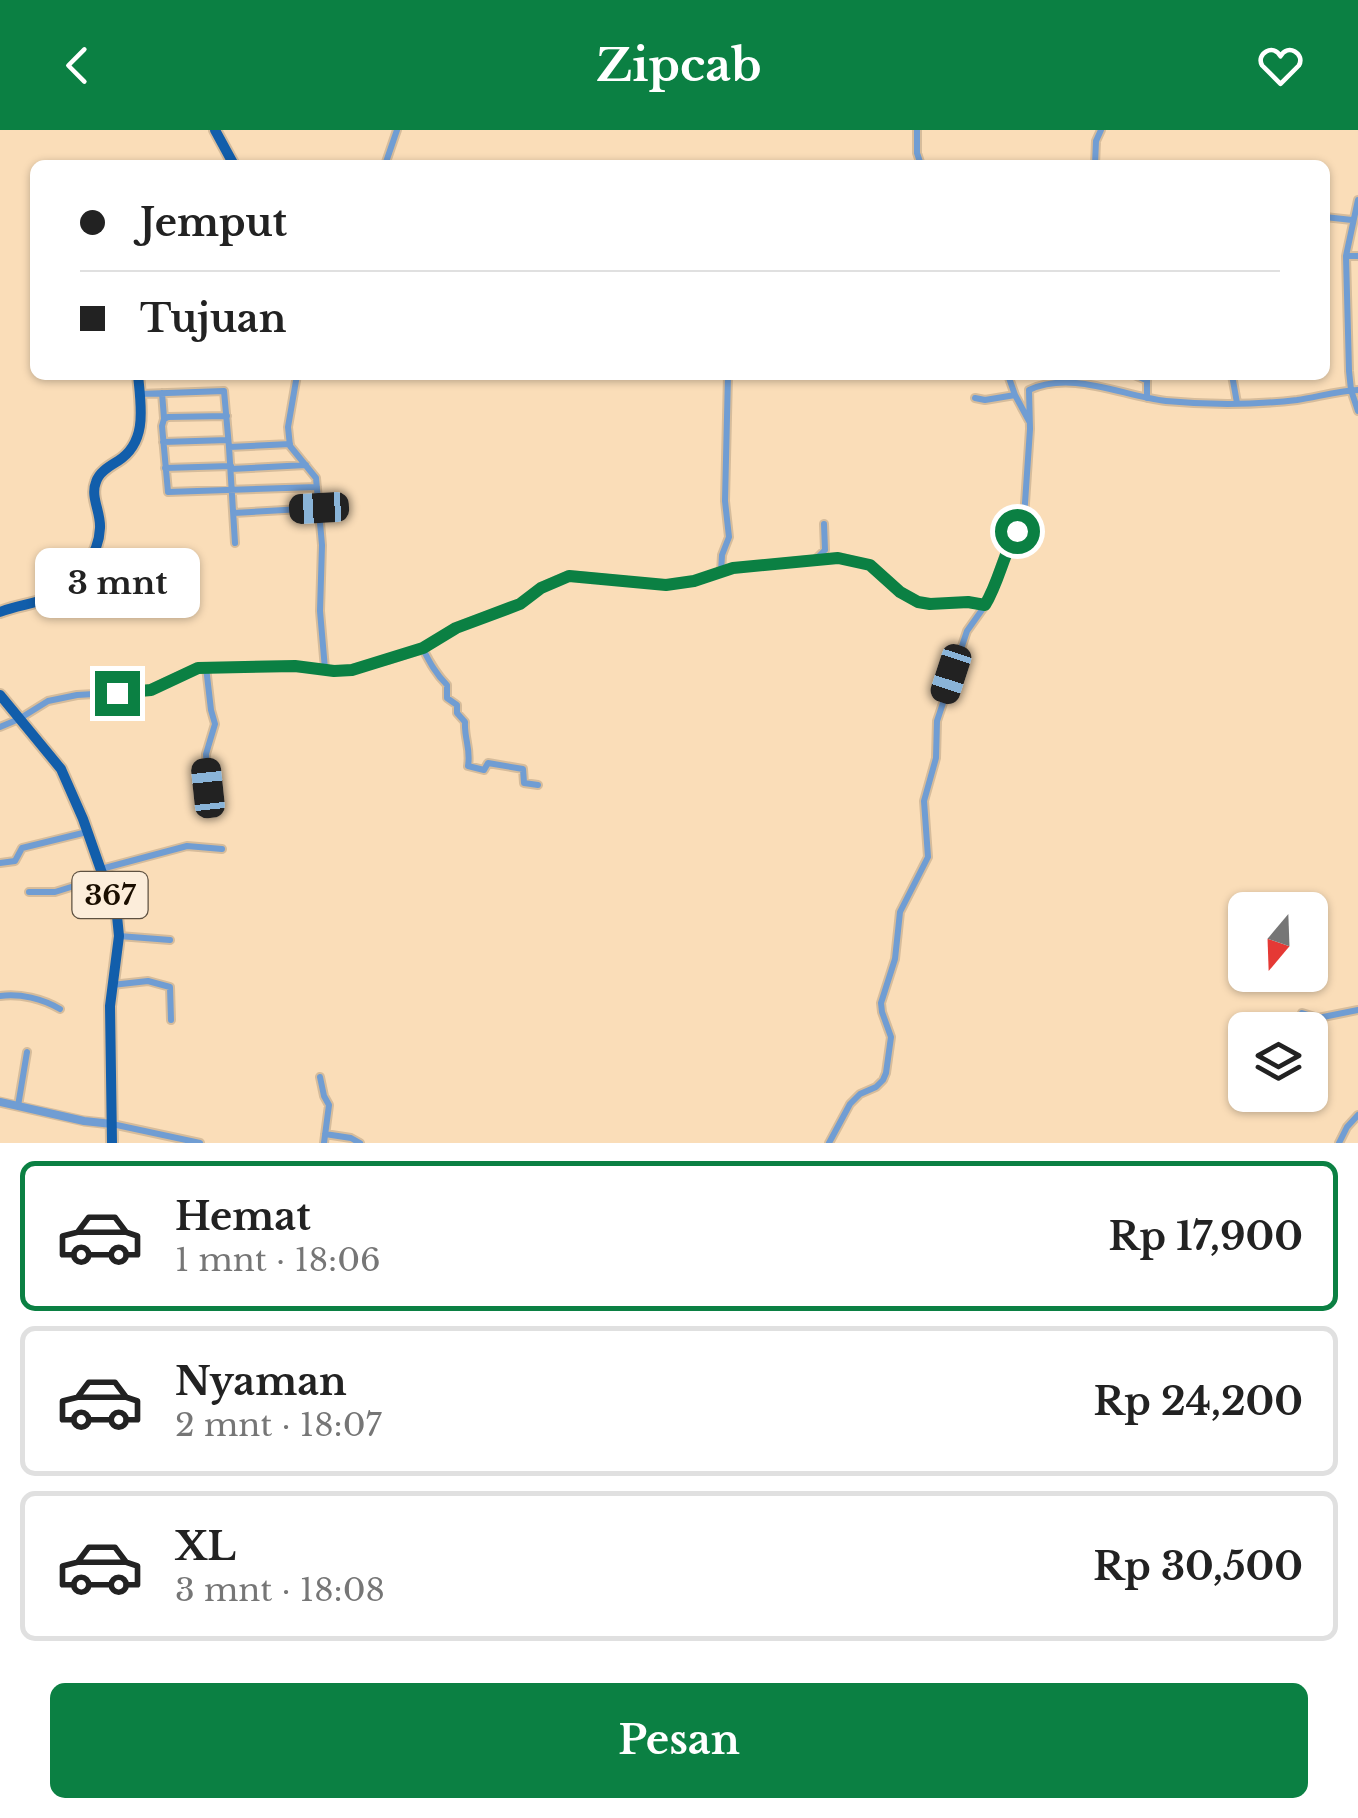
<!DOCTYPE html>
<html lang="id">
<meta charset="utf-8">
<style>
:root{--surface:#fff;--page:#f2f2f2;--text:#222;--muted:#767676;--line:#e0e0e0;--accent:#0b8043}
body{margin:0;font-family:"Libre Baskerville",serif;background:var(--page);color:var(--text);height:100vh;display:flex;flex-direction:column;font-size:38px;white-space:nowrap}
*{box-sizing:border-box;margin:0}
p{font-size:32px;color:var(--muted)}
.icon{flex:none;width:55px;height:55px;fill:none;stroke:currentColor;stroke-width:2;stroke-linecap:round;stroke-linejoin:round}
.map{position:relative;height:1013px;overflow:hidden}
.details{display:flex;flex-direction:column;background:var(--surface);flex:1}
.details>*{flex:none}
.banner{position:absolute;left:30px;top:30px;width:1300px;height:220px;border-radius:15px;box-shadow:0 2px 8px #0004;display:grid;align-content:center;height:220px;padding:0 50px;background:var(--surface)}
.needle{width:65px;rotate:199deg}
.fabs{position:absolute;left:1228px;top:762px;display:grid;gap:20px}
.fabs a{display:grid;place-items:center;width:100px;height:100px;border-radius:15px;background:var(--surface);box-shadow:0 2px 8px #0004;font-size:50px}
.end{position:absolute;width:45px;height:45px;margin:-22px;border:12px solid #0b8043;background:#fff;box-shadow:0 0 0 5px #fff}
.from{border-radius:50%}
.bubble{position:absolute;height:70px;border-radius:15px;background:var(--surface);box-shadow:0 2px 8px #0004;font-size:32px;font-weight:700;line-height:70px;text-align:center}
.car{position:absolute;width:30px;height:60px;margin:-30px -15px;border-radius:12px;box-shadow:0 0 8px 2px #0007;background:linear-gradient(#222 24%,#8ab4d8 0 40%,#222 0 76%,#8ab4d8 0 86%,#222 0)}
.banner b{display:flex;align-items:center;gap:35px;height:95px;font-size:38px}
.banner b+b{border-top:2px solid var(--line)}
.banner i{width:25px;height:25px;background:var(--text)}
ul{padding:18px 0 0;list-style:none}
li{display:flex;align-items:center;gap:30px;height:150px;margin:0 20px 15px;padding:0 30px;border:5px solid var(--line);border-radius:15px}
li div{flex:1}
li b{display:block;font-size:38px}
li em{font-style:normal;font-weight:700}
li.selected{border-color:var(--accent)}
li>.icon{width:90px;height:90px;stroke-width:1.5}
.primary-button{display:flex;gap:20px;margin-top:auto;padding:20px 50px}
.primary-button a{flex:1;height:115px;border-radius:15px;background:var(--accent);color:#fff;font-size:40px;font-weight:700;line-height:115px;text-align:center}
header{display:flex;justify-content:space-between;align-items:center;height:130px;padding:0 50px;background:var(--accent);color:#fff;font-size:45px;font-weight:700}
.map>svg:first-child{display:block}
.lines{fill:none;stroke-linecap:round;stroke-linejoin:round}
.minor-casing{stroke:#d6bc9b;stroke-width:10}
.tertiary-casing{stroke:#d6bc9b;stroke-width:11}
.primary-casing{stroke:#d6bc9b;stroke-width:14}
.minor{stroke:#709dd3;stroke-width:6}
.tertiary{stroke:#709dd3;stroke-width:8}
.primary{stroke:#125eab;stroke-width:10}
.route{stroke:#0b8043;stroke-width:12}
.labels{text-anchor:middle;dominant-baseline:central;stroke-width:8;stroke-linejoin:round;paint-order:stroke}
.shield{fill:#fcedda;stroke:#5e5141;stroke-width:2.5}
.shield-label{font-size:28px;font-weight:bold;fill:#1a0e00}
</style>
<header><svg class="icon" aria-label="back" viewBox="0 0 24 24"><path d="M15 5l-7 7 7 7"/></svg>Zipcab<svg class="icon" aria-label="heart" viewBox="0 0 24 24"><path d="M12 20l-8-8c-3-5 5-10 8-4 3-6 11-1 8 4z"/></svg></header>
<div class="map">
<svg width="1358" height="1013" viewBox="0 0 1358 1013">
<rect width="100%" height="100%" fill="#faddb8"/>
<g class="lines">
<g class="minor-casing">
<path id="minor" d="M917 0V23L921 35
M385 35 397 0
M1095 35 1096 11 1101 0
M1358 70 1346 126 1349 241 1351 260 1358 281
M1325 87 1352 90
M1346 126H1358
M297 245 288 297 290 316 316 348 322 415 320 481 325 539
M1008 245 1015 265 1029 291
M1134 245 1146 250
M1147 245V268
M1232 245 1237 273
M162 263 164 288
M139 264 224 261 229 317 290 314
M975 268 985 270 1015 265
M227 286 168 287 164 289 162 296 168 362 317 357
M163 312 228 310
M229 317 235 413
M165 338 231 336
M231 339 306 335
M234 383 319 378
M815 430 825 420 824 394
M721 442 722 425 729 407 725 371 728 245
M423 519C430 533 436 544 447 555V568L457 575V583L465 592C464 609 471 618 468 636L484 640 488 633 523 639 524 653 538 655
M206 537 211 580 215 594 206 624 208 658
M0 597 19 589 48 571 77 565 146 561 197 538 295 537 343 541 388 530 423 519 456 497 520 474 541 457 569 445 667 455 695 451 733 438 839 427 870 435 900 462 917 472 930 474 968 473 985 475
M0 733 15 731 22 718 87 702
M101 739 187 716 222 719
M29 762H55L103 747
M119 806 170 810
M112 855 148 851 170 857 171 890
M0 866C20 863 43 869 60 879
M1302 883 1318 888 1358 880
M320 947 324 966 329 975 324 1013
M18 976 27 922
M112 994 200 1013
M325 1004 351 1008 360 1013
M829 1013 850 974 860 964 876 957 883 950 886 943 891 907 882 882 881 873 895 829 900 782 928 727 924 671 936 628 937 591 967 501 989 470 1005 424 1024 388 1030 299 1029 260C1072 240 1122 266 1166 271 1208 275 1254 275 1297 270 1317 267 1338 261 1358 260
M1339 1013 1347 997 1358 985"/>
</g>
<g class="tertiary-casing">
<path id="tertiary" d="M0 972 84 991 112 994"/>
</g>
<g class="primary-casing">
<path id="primary" d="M215 0 234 35
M0 482C17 475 36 474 53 466 77 455 99 425 100 398 101 382 90 367 96 352 99 342 110 336 118 331 148 312 141 276 138 245
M0 565 61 639 83 689 117 786 119 806 110 876 112 1013"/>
</g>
<use href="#minor" class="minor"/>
<use href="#tertiary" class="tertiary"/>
<use href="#primary" class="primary"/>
</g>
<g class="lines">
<path class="route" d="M117 563 151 560 198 538 295 536 334 541 352 540 423 518 456 498 520 474 541 458 569 446 666 455 694 451 733 438 838 428 870 435 900 462 918 472 930 474 968 472 985 475C999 452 1003 425 1017 401"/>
</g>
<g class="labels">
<rect class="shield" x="72.5" y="742" width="75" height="46" rx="8"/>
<g class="shield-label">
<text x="110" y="765">367</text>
</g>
</g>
</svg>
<div class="fabs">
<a><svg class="needle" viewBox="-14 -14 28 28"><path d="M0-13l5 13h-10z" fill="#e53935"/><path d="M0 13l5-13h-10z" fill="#767676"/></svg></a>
<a><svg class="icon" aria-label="layers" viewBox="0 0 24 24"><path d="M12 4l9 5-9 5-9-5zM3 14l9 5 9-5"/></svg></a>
</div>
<i class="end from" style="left:1017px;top:401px"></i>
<i class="end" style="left:117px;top:563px"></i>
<div class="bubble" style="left:35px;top:418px;width:165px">3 mnt</div>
<i class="car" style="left:319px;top:378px;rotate:267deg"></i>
<i class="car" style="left:951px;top:544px;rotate:198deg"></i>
<i class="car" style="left:208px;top:658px;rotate:354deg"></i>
<div class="banner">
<b><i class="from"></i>Jemput</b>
<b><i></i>Tujuan</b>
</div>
</div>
<section class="details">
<ul>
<li class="selected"><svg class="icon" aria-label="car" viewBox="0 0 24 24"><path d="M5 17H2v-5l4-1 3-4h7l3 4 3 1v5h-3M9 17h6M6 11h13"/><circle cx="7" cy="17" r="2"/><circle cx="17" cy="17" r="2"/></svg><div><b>Hemat</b><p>1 mnt · 18:06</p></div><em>Rp 17,900</em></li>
<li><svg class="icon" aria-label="car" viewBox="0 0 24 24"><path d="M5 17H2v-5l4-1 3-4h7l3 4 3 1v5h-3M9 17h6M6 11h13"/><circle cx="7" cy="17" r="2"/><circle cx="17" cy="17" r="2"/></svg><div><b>Nyaman</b><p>2 mnt · 18:07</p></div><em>Rp 24,200</em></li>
<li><svg class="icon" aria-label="car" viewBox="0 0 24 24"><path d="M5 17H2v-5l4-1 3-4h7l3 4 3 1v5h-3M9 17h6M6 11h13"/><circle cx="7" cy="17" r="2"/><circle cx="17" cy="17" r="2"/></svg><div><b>XL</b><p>3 mnt · 18:08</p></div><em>Rp 30,500</em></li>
</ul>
<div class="primary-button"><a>Pesan</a></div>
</section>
